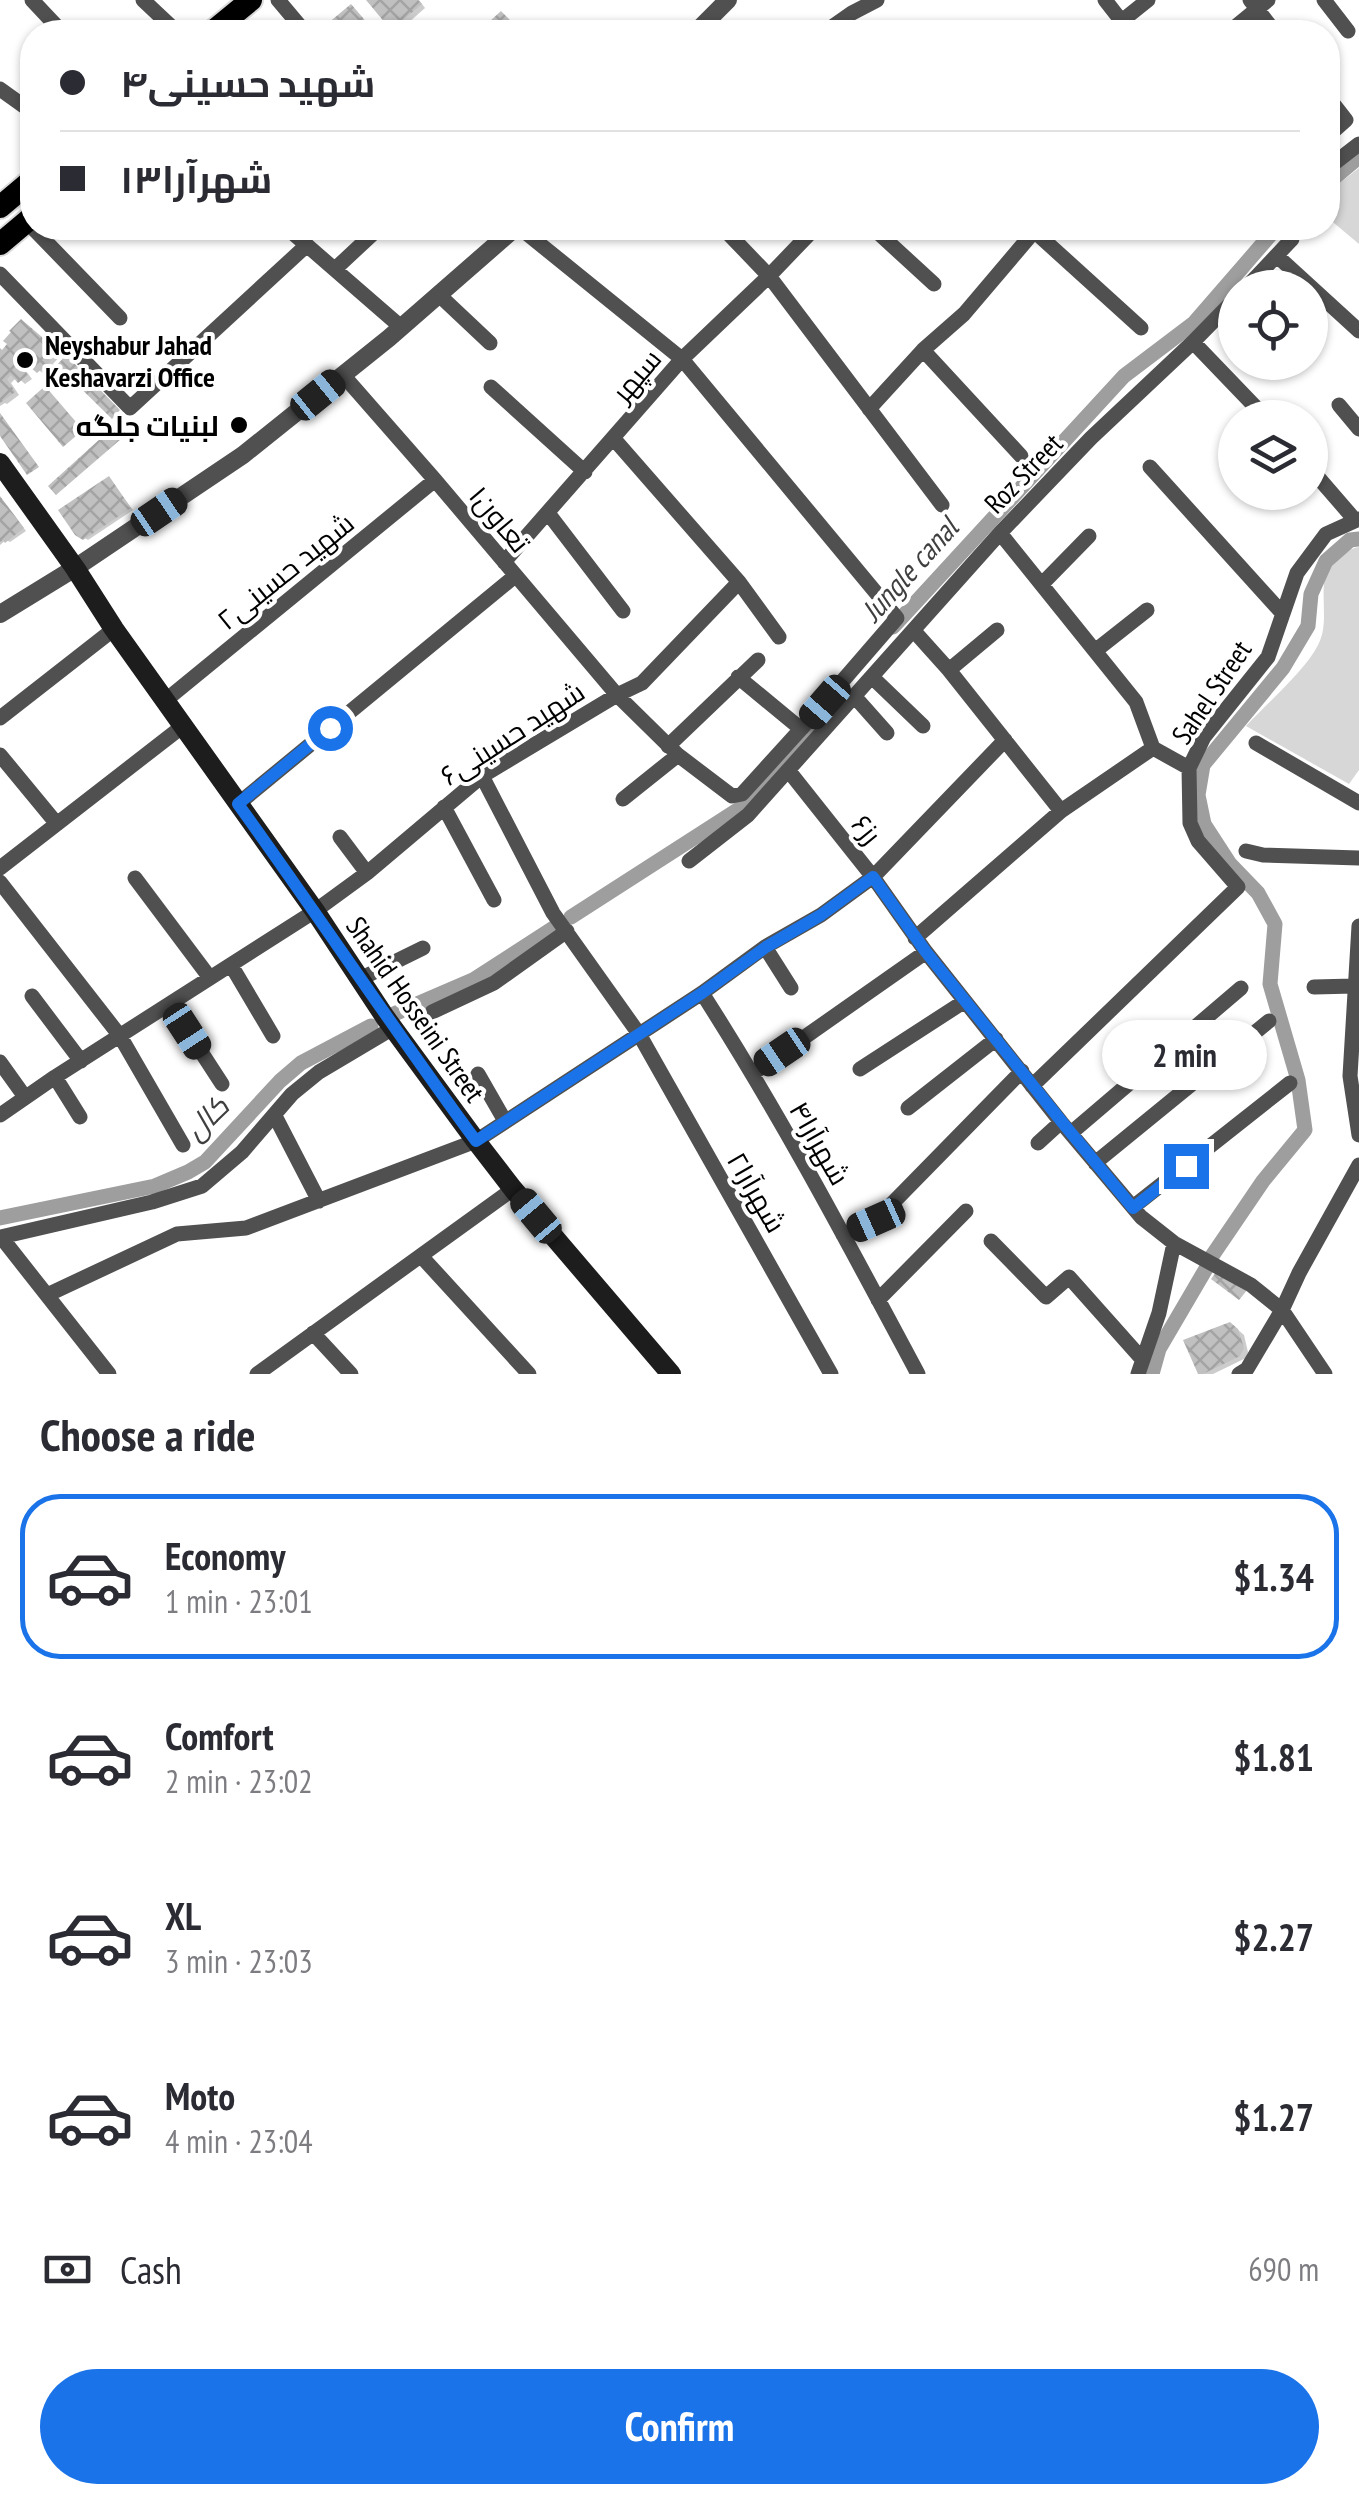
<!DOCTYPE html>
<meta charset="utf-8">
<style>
:root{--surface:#fff;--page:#f7f7f7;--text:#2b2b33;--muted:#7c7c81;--line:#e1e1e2;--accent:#1a73e8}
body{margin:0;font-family:"PT Sans Narrow",Cairo,sans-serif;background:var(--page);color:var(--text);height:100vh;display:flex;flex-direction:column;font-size:38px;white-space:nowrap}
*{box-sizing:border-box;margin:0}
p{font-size:32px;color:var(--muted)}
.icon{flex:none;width:55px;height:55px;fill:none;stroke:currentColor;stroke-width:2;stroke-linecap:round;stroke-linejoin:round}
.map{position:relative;height:1374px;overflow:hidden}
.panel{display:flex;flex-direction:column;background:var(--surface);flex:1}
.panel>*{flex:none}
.top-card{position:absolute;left:20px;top:20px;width:1320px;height:220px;border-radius:40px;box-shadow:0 2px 8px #0004;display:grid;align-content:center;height:220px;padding:0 40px;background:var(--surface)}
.tools{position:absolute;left:1218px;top:270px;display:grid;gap:20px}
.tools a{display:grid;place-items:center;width:110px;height:110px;border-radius:50%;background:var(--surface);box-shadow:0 2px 8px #0004;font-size:50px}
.end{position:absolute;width:45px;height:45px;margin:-22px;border:12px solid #1a73e8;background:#fff;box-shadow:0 0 0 5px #fff}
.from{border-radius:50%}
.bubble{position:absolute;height:70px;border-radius:35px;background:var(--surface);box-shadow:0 2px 8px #0004;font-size:32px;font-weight:800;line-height:70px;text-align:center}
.car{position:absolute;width:30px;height:60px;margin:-30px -15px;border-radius:12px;box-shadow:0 0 8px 2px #0007;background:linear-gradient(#222 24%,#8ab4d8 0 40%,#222 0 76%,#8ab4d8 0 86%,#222 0)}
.top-card b{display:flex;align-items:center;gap:35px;height:95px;font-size:38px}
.top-card b+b{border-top:2px solid var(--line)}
.top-card i{width:25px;height:25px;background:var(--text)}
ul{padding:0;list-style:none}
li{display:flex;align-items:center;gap:30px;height:165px;margin:0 20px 15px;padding:0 20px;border:5px solid transparent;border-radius:40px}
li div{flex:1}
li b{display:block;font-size:38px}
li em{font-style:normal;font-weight:800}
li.active{border-color:var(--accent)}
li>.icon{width:90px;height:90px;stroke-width:1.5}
h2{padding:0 40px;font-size:45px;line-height:120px}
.pay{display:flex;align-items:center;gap:25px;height:110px;padding:0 40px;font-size:38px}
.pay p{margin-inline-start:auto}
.cta{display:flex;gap:20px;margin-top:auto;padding:20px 40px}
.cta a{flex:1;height:115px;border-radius:60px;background:var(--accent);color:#fff;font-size:40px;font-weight:800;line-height:115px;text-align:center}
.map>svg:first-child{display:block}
.garden{fill:#d7d7d7}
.shadow{fill:#0003}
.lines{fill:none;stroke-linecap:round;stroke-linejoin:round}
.canal{stroke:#9e9e9e;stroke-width:15}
.building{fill:url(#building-cross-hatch)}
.primary-casing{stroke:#dbdbdb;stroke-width:26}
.minor{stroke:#505050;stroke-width:15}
.tertiary{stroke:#505050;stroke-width:18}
.secondary{stroke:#1d1d1d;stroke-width:20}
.primary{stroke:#000;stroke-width:22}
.route{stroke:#1a73e8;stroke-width:12}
.poi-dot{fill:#000;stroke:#fff;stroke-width:4}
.labels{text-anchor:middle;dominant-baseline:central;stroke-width:8;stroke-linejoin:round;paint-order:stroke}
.poi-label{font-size:28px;font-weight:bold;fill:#000;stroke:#fff;text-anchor:start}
.street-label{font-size:28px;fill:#000;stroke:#fff}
.water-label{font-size:30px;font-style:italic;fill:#3f3f3f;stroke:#fff}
</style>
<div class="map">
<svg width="1359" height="1374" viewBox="0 0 1359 1374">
<defs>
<pattern id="building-cross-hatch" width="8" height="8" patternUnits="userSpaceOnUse" patternTransform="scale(2.5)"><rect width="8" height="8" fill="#c0c0c0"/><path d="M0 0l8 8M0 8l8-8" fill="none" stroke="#a3a3a3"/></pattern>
</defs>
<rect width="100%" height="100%" fill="#fff"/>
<path class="garden" d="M1359 168V244L1328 218V192Z
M1359 547V770L1349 784 1246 726C1266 704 1305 671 1318 645 1328 626 1322 604 1324 584 1325 568 1344 549 1359 547Z"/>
<path class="shadow" d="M370 0H419L425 8 398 32 393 29Z
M27 325 61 355 53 364 55 365 44 374 32 365 26 371 32 379 25 384 17 377 11 383 19 395 7 404 5 403 0 406V351L3 352Z
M109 479 133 510 88 540 77 533Z
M0 497 26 531 10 542 6 540 0 545Z
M1236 1328 1244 1335 1248 1352 1246 1358 1213 1374H1201Z"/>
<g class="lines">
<path class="canal" d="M1328 183 1359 157
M893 627 1124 376 1194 323 1272 233
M571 917 753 800 812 726
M394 1014 473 980 558 925
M0 1218 155 1186 188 1172 205 1162 280 1081 301 1063 371 1026
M1212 1256 1263 1181 1305 1130 1298 1080 1270 984 1275 924 1258 893 1230 864 1204 824 1198 795 1203 765 1283 668 1308 626 1311 594 1326 561 1350 540 1359 539
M1152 1374 1159 1349 1207 1267"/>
</g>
<path class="building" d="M366 0H418L422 4 391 30Z
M351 4 375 32H323L321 29Z
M501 11 514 24 505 32H478Z
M21 319 57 350 49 359 51 361 37 373 25 363 22 367 28 375 18 383 11 375 7 379 15 392 0 403V348L2 350 7 344 3 341 11 332 9 331Z
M66 355 120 410 112 419 57 365Z
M45 386 83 430 63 447 26 403Z
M0 413 39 467 27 475 0 436Z
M112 428 121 439 56 495 48 486Z
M109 476 131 508 83 540 75 535 58 510Z
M0 496 24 528 5 543 3 540 0 542Z
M1216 1272 1247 1290 1239 1300 1211 1279Z
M1230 1322 1238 1329 1244 1348 1240 1356 1203 1374H1198L1183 1340Z"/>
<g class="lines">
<g class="primary-casing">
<path id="primary" d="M212 32 251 0
M0 207 32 180
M0 244 32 217"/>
</g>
<path class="minor" d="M32 0 62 32
M143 0 177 32
M278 0 305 32
M1105 0 1130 32
M1250 0 1275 32
M1324 0 1348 31
M825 32 852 13 877 0
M1108 32 1148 0
M1229 32 1268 0
M0 89 32 112
M1328 97 1346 120 1328 136
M1328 168 1359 144
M27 222 120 318
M287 228 401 327
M723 228 769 276 942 505
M873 228 934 284
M1034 231 1141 328
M1277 256 1359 331
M335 269 379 228
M0 274 130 408 307 245
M1246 288 1292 239 1283 228
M438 294 490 343
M1193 342 1266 418
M923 350 1021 456
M343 375 435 480 617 695 678 755 732 796 742 794 801 729 897 618 682 359 520 228
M491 387 585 472
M1339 405 1359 429
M869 409 923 350 964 314 1037 228
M614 439 739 582 779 637
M1150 467 1283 614
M1310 468 1355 520
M548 513 623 611
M1000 533 1136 702 1153 748
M504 562 682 359 769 276 815 228
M1042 584 1089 536
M914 631 949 670 1061 811
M1095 651 1147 610
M949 670 997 630
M738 677 801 729
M873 678 923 726
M855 697 887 733
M166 700 435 480
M0 718 114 629
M1256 743 1359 803
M668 746 758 660
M1153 748 1189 768 1204 737 1268 657 1297 573 1326 534 1359 519
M0 755 57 824
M788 770 873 877 926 952 1061 1122 1141 1217 1174 1243 1251 1285 1282 1310 1325 1374
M482 776 553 913 639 1034 831 1374
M623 799 678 755
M238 804 515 576
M444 807 494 900
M340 837 367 873
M1246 851 1263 855 1359 858
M689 861 748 815 1000 533 1091 438 1193 342 1235 299
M0 868 183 726
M135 878 210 978
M0 882 120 1036 183 1145
M1359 926 1350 1076 1359 1135
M915 938 1061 811 1153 748
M765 947 791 988
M231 965 273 1036
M360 979 423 948
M1314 987 1354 986
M702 993C781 1116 849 1245 918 1374
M32 996 81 1061
M170 1004 222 1084
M432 1012 494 983 567 931
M0 1062 25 1097
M860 1069 965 1001
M478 1074 505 1121
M752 1074 926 952
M55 1077 80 1117
M1032 1086 1238 887 1198 841 1190 823 1189 768
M908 1108 996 1039
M0 1115 55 1077 315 911 367 873 482 776 617 695 642 683 739 582
M275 1116 319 1201
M1071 1133 1241 988
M1038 1143 1061 1122
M1095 1163 1269 1021
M1133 1207 1290 1083
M843 1235 876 1220 1022 1071
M991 1241 1046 1297 1069 1277 1142 1359
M421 1256 529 1374
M47 1295 177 1234 246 1228 476 1141 702 993 765 947 821 915 873 877 1005 740
M878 1300 966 1211
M313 1333 351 1374
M109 1374 1 1237 152 1202 202 1186 242 1152 292 1094 319 1072 393 1028
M257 1374 513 1189
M1138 1374 1159 1313 1174 1243
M1239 1374 1247 1369 1282 1310 1299 1273 1359 1165"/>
<path class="tertiary" d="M696 32 728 0
M0 614 75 568 243 455 389 338 515 228"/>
<path class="secondary" d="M0 463 75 568 114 629 315 911 385 1017 476 1141 513 1189 671 1374"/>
<use href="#primary" class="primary"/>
</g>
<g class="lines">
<path class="route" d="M330 728 238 804C318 915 394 1030 476 1141L702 993 766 947 821 915 873 877 926 952 1062 1122 1133 1208 1186 1166"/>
</g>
<g class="poi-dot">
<circle cx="25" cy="360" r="10"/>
<circle cx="239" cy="425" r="10"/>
</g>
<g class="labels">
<g class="poi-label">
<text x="45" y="344">Neyshabur Jahad<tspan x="45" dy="32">Keshavarzi Office</tspan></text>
<text x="219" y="425" text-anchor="end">لبنیات جلگه</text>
</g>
<g class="street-label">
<text transform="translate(636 375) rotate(-50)">سپهر</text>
<text transform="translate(1023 473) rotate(-46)">Roz Street</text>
<text transform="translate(500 519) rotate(50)">تعاون۱</text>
<text transform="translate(285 571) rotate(-39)">شهید حسینی۲</text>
<text transform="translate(1211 692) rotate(-56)">Sahel Street</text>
<text transform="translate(512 733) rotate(-33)">شهید حسینی۶</text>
<text transform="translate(867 829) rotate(51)">رز۶</text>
<text transform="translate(416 1009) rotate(55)">Shahid Hosseini Street</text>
<text transform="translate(820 1143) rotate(60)">شهرآرا۴</text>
<text transform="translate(757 1192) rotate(60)">شهرآرا۲</text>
</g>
<g class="water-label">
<text transform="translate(909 569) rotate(-48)">Jungle canal</text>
<text transform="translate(206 1117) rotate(-44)">کال</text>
</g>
</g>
</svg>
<div class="tools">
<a><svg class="icon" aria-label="locate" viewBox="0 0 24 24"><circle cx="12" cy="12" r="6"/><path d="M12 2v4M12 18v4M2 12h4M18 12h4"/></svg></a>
<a><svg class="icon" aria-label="layers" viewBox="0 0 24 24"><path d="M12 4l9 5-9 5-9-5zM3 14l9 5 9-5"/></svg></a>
</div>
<i class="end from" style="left:330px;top:728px"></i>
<i class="end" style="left:1186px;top:1166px"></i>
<div class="bubble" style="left:1102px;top:1020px;width:165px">2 min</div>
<i class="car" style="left:318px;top:395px;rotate:51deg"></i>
<i class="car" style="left:159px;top:512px;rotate:56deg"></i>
<i class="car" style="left:825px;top:702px;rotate:221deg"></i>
<i class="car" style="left:187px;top:1031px;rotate:147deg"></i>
<i class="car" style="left:782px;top:1052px;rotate:236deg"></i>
<i class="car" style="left:536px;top:1216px;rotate:320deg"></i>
<i class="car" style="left:876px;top:1220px;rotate:246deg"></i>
<div class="top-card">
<b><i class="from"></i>شهید حسینی۴</b>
<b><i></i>شهرآرا۱۳</b>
</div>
</div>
<section class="panel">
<h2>Choose a ride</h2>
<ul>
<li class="active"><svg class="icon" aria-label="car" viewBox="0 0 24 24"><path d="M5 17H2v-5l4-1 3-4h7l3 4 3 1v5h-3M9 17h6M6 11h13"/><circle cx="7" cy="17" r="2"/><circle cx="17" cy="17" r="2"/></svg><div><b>Economy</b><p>1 min · 23:01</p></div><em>$1.34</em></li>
<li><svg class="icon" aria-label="car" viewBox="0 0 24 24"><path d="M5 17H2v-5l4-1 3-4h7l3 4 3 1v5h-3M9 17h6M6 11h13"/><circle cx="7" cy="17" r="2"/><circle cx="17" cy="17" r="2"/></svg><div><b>Comfort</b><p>2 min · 23:02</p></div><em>$1.81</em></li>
<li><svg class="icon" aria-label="car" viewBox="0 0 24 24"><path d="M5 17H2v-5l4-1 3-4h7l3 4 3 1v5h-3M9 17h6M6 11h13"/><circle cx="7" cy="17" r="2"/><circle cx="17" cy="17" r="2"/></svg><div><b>XL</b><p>3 min · 23:03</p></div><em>$2.27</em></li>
<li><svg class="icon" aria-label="car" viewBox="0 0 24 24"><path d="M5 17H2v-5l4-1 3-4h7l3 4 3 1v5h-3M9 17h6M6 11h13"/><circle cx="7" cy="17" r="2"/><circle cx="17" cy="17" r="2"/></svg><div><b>Moto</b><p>4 min · 23:04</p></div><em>$1.27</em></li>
</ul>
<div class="pay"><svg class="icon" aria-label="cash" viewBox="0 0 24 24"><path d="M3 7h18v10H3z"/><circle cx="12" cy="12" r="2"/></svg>Cash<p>690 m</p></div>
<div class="cta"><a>Confirm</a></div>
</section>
